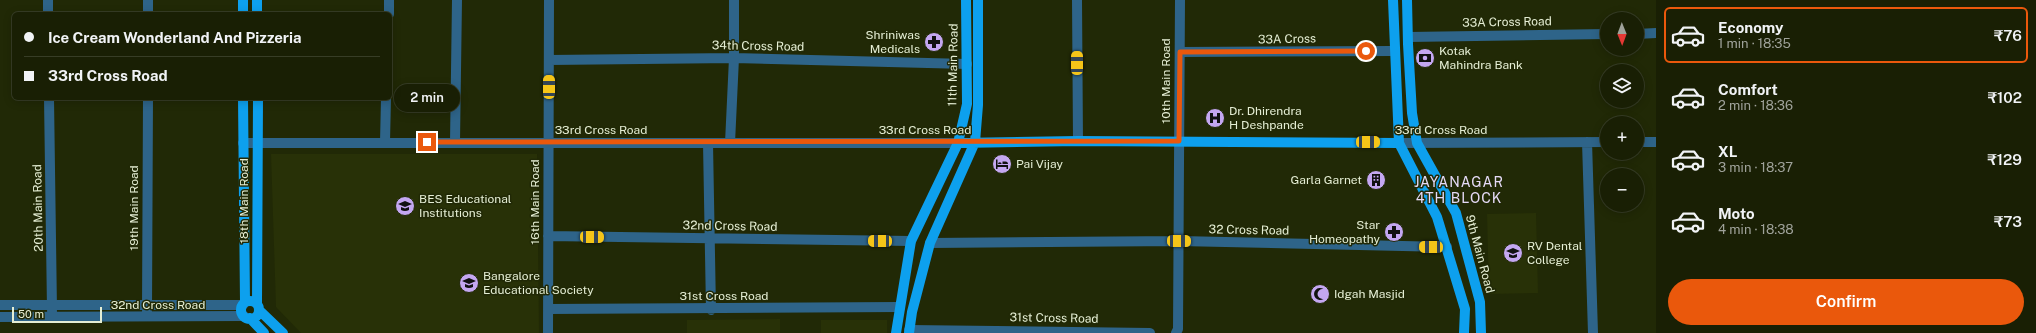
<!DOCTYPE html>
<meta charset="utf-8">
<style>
:root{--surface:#191f04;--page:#262c13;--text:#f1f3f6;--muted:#9fa29a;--line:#373d26;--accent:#ea580c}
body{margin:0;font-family:"Public Sans",sans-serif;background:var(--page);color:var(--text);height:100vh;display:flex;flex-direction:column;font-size:15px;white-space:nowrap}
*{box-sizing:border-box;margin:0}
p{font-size:13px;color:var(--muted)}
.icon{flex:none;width:22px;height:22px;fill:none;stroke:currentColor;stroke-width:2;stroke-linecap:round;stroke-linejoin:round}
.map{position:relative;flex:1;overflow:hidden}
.sheet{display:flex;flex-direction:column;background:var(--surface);width:380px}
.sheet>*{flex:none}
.hud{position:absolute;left:12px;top:12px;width:380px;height:88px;border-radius:6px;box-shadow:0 2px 10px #0003,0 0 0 1px var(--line);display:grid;align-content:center;height:88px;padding:0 12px;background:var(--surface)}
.needle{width:26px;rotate:179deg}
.buttons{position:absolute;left:1600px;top:12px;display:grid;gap:8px}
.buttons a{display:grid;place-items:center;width:44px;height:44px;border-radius:50%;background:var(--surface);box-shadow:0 2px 10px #0003,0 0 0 1px var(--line);font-size:20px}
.scale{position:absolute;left:12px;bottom:10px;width:90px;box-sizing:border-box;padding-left:4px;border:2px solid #e5eed4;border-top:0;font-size:11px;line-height:14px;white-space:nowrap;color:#e5eed4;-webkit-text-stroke:3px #212906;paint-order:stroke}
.end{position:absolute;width:18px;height:18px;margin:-9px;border:5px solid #ea580c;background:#fff;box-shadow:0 0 0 2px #fff}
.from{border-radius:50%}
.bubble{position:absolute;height:28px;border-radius:14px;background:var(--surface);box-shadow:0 2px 10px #0003,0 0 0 1px var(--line);font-size:13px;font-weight:600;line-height:28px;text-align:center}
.car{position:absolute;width:12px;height:24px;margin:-12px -6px;border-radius:5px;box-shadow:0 0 3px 1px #0007;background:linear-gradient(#f5c518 24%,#345 0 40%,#f5c518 0 76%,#345 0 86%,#f5c518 0)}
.hud b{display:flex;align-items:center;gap:14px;height:38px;font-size:15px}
.hud b+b{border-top:1px solid var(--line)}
.hud i{width:10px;height:10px;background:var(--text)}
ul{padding:7px 0 0;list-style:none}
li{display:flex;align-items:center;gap:12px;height:56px;margin:0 8px 6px;padding:0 4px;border:2px solid transparent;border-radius:6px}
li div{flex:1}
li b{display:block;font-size:15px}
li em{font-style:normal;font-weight:600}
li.selected{border-color:var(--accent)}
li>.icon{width:36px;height:36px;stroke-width:1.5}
.action{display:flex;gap:8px;margin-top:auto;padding:8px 12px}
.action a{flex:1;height:46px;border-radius:24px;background:var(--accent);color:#fff;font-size:16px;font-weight:600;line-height:46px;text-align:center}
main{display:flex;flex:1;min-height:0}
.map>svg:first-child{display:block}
.built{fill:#283107}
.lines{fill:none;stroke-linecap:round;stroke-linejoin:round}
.minor{stroke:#2e6489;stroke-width:10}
.major{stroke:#0da0ee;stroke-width:10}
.route{stroke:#ea580c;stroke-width:5}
.labels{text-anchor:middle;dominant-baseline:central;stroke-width:3;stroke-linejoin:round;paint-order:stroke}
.street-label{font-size:12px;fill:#e5eed4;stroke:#212906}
.poi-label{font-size:12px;fill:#e5eed4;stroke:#212906;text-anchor:start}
.quarter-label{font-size:14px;letter-spacing:1px;fill:#e5daf7;stroke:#212906}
</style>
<main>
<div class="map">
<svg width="1656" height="333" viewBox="0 0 1656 333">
<rect width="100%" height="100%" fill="#212906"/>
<path class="built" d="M271 154H537L539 333H301L276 307Z
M1536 213 1538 293 1489 294 1487 214Z
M780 319V333H687V320Z
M821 320H887V333H821Z"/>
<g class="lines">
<path class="minor" d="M48 0V14
M1077 0 1078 141
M148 14V0
M389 14V0
M1637 34 1656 33
M1408 37 1607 34
M1180 52 1394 51
M549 60 734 58 967 64
M49 98 52 310
M385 142 386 98
M455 142 457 0
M1587 142 1593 333
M1637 142H1656
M243 143H958
M708 143 711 310
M730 143 734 58V0
M1399 143 1607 142
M548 236 911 241
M930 243 1179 241 1447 247
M0 305H243
M548 309 900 307
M147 310 148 98
M0 317 244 316
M909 330 1150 333
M548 333 549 0
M1176 333 1178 329 1180 0"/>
<path class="major" d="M257 0V14
M1393 0 1399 143 1437 217 1465 309 1464 333
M1407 0 1408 44 1412 113 1417 143 1456 213 1480 302 1481 333
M243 14V0
M243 98 245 302
M958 143 1078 141 1399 143
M241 310a9 9 0 1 1 18 0a9 9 0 1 1-18 0Z
M257 304 258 98
M259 310 283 333
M250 318 264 333
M896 333 911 241 958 143 967 104 966 0
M909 333 912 312 930 243 975 142 978 105V0"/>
</g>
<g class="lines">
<path class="route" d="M427 142 1179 141 1180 52 1366 51"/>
</g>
<defs>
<g id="pharmacy-disc" transform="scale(1)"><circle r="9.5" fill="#c4a7f1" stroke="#212906"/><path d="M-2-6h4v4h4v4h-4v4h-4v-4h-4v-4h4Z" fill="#111"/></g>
<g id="bank-disc" transform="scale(1)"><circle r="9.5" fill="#c4a7f1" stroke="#212906"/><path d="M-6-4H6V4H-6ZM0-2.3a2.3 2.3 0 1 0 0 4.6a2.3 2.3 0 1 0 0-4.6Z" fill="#111"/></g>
<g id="hospital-disc" transform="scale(1)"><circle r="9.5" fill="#c4a7f1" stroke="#212906"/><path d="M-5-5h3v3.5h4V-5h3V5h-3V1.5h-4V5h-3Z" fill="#111"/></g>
<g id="hotel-disc" transform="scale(1)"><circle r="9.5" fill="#c4a7f1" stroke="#212906"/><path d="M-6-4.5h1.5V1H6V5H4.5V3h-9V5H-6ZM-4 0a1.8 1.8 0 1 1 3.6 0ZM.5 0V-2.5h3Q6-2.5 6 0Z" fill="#111"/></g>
<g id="building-disc" transform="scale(1)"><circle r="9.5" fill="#c4a7f1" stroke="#212906"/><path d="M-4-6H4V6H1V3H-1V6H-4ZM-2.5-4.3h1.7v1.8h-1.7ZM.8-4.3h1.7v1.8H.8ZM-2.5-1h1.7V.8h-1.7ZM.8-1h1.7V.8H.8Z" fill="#111"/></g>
<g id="university-disc" transform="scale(1)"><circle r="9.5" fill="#c4a7f1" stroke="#212906"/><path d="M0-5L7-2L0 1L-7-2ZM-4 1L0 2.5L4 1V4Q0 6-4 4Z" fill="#111"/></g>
<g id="school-disc" transform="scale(1)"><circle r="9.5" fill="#c4a7f1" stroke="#212906"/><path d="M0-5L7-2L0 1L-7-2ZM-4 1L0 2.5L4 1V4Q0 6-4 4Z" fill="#111"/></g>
<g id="mosque-disc" transform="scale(1)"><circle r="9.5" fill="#c4a7f1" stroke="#212906"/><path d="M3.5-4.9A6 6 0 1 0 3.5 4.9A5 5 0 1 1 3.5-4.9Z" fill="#111"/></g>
</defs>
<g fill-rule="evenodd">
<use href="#pharmacy-disc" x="934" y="42"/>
<use href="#bank-disc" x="1425" y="58"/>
<use href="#hospital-disc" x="1215" y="118"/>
<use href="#hotel-disc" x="1002" y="164"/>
<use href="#building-disc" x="1376" y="180"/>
<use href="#university-disc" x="405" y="206"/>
<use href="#pharmacy-disc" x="1394" y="232"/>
<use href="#university-disc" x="1513" y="253"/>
<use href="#school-disc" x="469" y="283"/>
<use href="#mosque-disc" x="1320" y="294"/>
</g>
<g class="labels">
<g class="street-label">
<text transform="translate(1507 22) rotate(-1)">33A Cross Road</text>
<text transform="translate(1287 39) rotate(-1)">33A Cross</text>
<text transform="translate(758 46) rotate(1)">34th Cross Road</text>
<text transform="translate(953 65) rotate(-89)">11th Main Road</text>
<text transform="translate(1166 81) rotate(-90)">10th Main Road</text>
<text x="601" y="130">33rd Cross Road</text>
<text x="925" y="130">33rd Cross Road</text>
<text x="1441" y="130">33rd Cross Road</text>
<text transform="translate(244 201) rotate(-90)">18th Main Road</text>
<text transform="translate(535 202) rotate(-90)">16th Main Road</text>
<text transform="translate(38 208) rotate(-91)">20th Main Road</text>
<text transform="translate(134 208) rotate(-90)">19th Main Road</text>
<text transform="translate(730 226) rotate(1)">32nd Cross Road</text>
<text transform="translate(1249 230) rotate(1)">32 Cross Road</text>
<text transform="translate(1480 254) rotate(75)">9th Main Road</text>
<text x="724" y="296">31st Cross Road</text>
<text x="158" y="305">32nd Cross Road</text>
<text transform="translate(1054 318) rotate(1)">31st Cross Road</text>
</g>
<g class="poi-label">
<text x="920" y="35" text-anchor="end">Shriniwas<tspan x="920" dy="14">Medicals</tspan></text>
<text x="1439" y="51">Kotak<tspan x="1439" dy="14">Mahindra Bank</tspan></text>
<text x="1229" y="111">Dr. Dhirendra<tspan x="1229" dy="14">H Deshpande</tspan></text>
<text x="1016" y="164">Pai Vijay</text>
<text x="1362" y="180" text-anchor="end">Garla Garnet</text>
<text x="419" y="199">BES Educational<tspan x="419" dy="14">Institutions</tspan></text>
<text x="1380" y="225" text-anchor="end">Star<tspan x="1380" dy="14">Homeopathy</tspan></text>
<text x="1527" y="246">RV Dental<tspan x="1527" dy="14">College</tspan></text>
<text x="483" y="276">Bangalore<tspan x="483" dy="14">Educational Society</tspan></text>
<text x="1334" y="294">Idgah Masjid</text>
</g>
<g class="quarter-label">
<text x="1459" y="182">JAYANAGAR<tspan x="1459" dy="16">4TH BLOCK</tspan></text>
</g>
</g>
</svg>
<div class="buttons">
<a><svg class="needle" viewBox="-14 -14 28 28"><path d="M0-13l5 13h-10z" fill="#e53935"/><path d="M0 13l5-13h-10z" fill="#9fa29a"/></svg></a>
<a><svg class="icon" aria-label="layers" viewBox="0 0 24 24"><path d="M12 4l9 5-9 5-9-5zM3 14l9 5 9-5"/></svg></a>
<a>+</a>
<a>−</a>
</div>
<div class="scale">50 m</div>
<i class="end from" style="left:1366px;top:51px"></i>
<i class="end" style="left:427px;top:142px"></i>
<div class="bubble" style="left:394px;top:84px;width:66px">2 min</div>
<i class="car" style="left:1077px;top:63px;rotate:0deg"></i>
<i class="car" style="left:549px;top:87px;rotate:0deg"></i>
<i class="car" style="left:1368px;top:142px;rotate:90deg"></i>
<i class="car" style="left:592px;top:237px;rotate:91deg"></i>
<i class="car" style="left:880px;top:241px;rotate:271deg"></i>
<i class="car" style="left:1179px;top:241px;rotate:91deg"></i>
<i class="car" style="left:1431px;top:247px;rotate:271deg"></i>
<div class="hud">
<b><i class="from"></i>Ice Cream Wonderland And Pizzeria</b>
<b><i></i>33rd Cross Road</b>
</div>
</div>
<section class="sheet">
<ul>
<li class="selected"><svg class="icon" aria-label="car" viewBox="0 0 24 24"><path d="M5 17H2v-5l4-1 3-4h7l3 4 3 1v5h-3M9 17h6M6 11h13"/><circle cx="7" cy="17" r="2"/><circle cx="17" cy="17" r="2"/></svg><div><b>Economy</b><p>1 min · 18:35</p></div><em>₹76</em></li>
<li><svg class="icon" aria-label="car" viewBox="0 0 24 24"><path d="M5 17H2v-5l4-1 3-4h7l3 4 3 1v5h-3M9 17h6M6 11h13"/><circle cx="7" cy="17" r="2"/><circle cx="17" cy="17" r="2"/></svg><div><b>Comfort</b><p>2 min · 18:36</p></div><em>₹102</em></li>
<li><svg class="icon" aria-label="car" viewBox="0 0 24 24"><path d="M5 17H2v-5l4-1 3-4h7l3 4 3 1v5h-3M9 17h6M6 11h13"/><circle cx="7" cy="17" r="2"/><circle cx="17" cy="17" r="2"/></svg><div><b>XL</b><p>3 min · 18:37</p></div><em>₹129</em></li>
<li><svg class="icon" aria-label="car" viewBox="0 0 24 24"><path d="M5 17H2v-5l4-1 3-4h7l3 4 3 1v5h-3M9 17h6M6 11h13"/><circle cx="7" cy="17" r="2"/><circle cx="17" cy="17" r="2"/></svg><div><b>Moto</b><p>4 min · 18:38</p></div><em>₹73</em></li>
</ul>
<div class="action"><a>Confirm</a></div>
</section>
</main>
